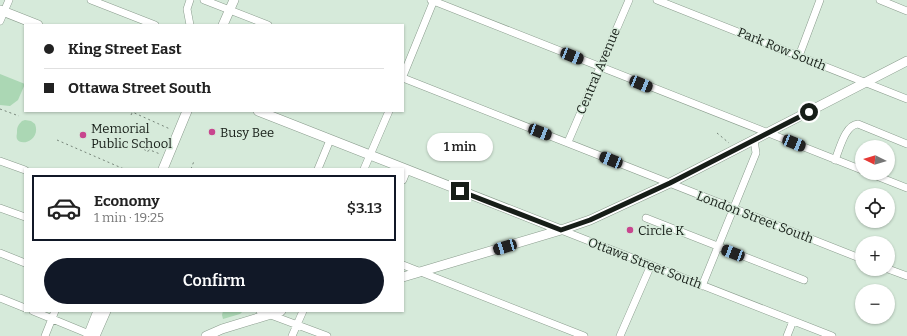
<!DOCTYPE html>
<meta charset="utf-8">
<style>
:root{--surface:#fff;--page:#f2f2f2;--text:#222;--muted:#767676;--line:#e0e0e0;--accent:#111827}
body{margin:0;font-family:Bitter,serif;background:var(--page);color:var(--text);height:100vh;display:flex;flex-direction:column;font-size:15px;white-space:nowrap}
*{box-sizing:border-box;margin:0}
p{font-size:13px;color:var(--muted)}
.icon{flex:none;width:22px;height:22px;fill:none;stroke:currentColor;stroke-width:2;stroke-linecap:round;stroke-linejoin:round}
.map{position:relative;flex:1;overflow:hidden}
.panel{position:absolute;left:24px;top:168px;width:380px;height:144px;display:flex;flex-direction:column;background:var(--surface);border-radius:0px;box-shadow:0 1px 3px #0004}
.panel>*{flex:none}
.banner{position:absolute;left:24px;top:24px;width:380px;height:88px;border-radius:0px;box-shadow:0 1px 3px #0004;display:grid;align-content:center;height:88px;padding:0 20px;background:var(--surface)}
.needle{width:26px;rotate:275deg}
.tools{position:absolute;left:855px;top:140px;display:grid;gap:8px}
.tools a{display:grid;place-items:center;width:40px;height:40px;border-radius:50%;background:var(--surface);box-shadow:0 1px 3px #0004;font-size:20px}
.end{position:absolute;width:18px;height:18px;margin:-9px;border:5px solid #171e18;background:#fff;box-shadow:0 0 0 2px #fff}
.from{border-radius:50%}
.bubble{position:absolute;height:28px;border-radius:14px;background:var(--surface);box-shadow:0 1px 3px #0004;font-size:13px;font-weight:600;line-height:28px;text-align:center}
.car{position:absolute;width:12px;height:24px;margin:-12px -6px;border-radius:5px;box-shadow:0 0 3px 1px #0007;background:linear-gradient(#222 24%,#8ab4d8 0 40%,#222 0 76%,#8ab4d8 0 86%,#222 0)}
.banner b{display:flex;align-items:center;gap:14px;height:38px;font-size:15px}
.banner b+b{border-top:1px solid var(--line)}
.banner i{width:10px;height:10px;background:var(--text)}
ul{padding:7px 0 0;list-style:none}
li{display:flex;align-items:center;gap:12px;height:66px;margin:0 8px 6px;padding:0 12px;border:2px solid transparent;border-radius:0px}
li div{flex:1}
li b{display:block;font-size:15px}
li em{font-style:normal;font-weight:600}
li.on{border-color:var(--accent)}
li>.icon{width:36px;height:36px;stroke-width:1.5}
.action{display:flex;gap:8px;margin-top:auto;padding:8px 20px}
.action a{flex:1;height:46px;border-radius:24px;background:var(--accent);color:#fff;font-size:16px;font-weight:600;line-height:46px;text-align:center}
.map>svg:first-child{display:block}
.green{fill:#abd7b4}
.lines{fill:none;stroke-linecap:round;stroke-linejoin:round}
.minor-casing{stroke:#8a9c8d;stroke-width:8}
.major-casing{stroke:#8a9c8d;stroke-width:10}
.path{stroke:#768479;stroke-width:1;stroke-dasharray:2 3;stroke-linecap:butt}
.minor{stroke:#fff;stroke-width:7}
.major{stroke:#fff;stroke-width:9}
.route{stroke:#171e18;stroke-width:5}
.poi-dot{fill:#c8468e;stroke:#d6eada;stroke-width:1.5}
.labels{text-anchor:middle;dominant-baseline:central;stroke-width:3;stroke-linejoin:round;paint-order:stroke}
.street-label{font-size:13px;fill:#171e18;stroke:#d6eada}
.poi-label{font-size:13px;fill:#171e18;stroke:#d6eada;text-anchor:start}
</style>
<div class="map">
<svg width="907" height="336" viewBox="0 0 907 336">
<rect width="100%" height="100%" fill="#d6eada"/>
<path class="green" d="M0 74 25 84 18 100 10 106 0 105Z
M25 120 31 121 35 124C41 140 21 147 17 139 16 136 17 135 17 132 17 127 18 125 22 121Z
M223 311H243L240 314 223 319 222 315Z"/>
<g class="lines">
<g class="minor-casing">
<path id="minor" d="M91 0 155 25
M190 0 187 9 190 25
M204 0 268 25
M431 0 862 170
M657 0 907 99
M880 0 907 11
M0 21 9 0
M799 56 820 0
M403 76 434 0
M403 78 862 259
M568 142 629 0
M835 160C840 148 845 125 858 124L907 144
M0 161 25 170
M318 169 330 140
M364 169 389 111
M869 173 907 188
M403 180 407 170
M0 208 25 217
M646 218 804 280
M561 230 832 336
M0 253 25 263
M403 265 584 336
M888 269 907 276
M702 286 756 153 754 140
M0 298 25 308
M33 311 89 334
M260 311 327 336
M45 336 55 311
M292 336 303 311
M620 336 651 265
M787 336 793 321"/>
</g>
<g class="major-casing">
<path id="major" d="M0 10 38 25
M223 25 234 0
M258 111 561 230
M163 169 187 111
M403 277 561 230 590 220 670 183 907 61
M88 336 98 311
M95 336 106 311
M206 336 222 329 281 311"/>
</g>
<path class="path" d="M0 109 19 116
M130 111 170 129
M131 115 133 111
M717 133 729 143
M57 140 124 169
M134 143 144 148
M150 150 148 146 144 148 146 152 150 150 160 154
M191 169 194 161"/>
<use href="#minor" class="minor"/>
<use href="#major" class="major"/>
</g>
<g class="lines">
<path class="route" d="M460 191 561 230 590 220 670 183 809 112"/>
</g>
<g class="poi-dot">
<circle cx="212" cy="132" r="4"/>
<circle cx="83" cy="135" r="4"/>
<circle cx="630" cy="230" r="4"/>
</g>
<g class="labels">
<g class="street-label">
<text transform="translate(782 49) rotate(22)">Park Row South</text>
<text transform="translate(598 71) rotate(-67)">Central Avenue</text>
<text transform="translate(755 217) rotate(21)">London Street South</text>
<text transform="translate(645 263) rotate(21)">Ottawa Street South</text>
</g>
<g class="poi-label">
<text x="91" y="128">Memorial<tspan x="91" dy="15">Public School</tspan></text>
<text x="220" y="132">Busy Bee</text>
<text x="638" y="230">Circle K</text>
</g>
</g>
</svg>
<div class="tools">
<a><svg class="needle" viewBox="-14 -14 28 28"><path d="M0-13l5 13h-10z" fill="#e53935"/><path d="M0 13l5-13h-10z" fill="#767676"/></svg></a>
<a><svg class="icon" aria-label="locate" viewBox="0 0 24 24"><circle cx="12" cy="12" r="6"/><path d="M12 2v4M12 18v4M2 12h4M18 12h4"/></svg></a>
<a>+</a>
<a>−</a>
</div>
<i class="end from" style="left:809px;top:112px"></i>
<i class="end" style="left:460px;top:191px"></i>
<div class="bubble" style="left:427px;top:133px;width:66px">1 min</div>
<i class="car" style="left:572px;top:56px;rotate:112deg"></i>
<i class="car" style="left:641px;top:84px;rotate:112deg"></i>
<i class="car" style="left:540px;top:132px;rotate:111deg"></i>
<i class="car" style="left:794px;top:143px;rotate:112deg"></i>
<i class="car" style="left:611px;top:160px;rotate:292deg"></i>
<i class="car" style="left:505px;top:247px;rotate:253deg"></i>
<i class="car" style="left:733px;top:253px;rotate:291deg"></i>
<div class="banner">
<b><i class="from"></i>King Street East</b>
<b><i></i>Ottawa Street South</b>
</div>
<section class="panel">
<ul>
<li class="on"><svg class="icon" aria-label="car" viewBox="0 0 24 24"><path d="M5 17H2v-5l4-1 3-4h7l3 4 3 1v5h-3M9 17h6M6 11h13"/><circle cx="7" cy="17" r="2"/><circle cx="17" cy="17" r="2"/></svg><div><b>Economy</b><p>1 min · 19:25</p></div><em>$3.13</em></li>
</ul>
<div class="action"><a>Confirm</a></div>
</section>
</div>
